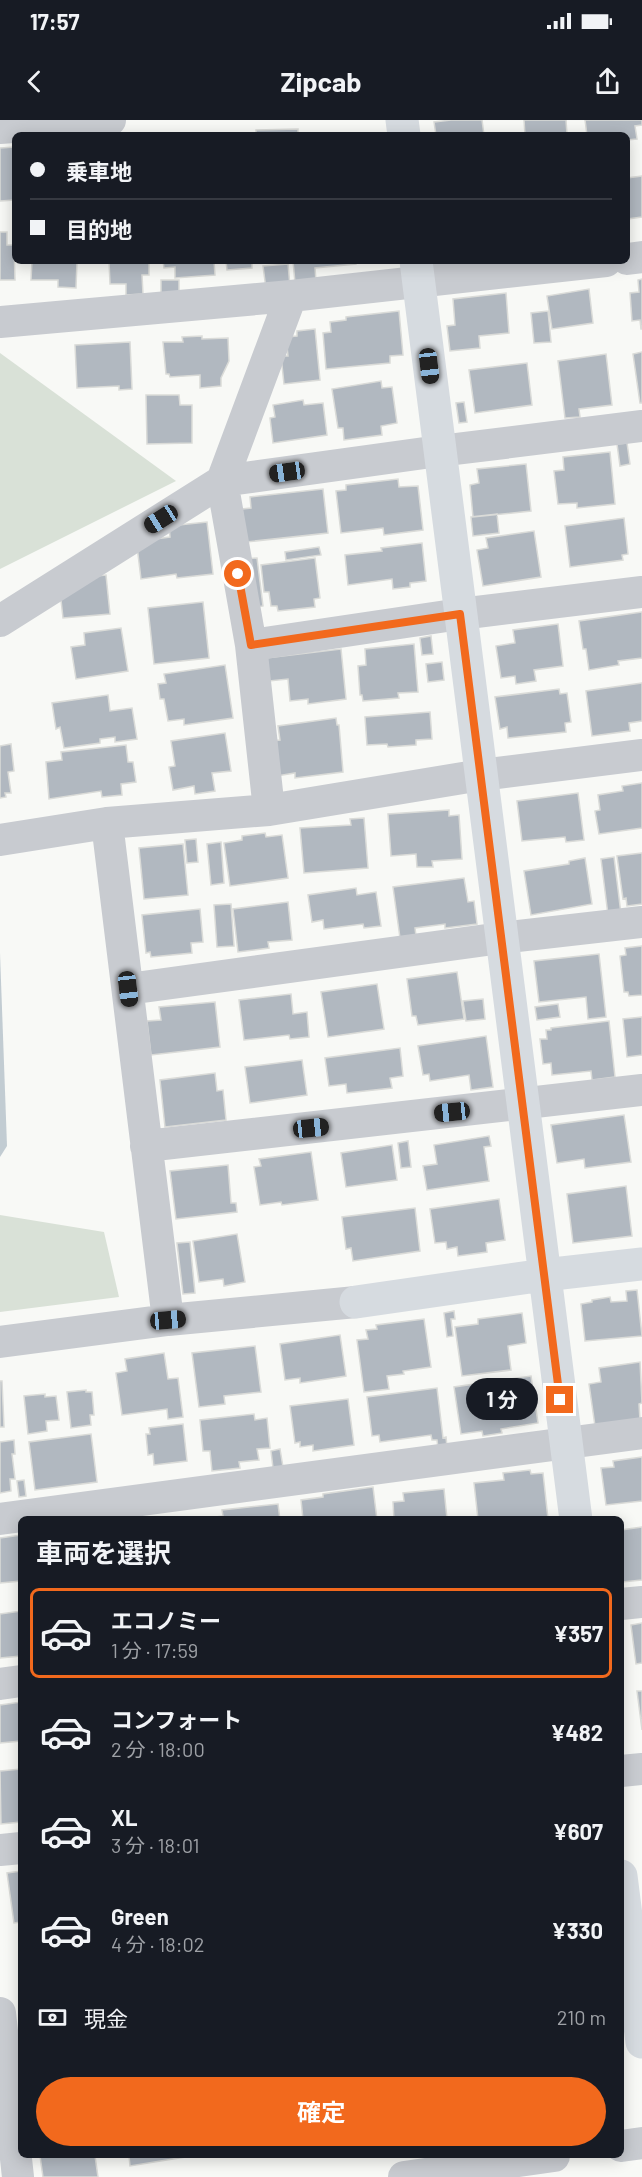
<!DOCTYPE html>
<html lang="ja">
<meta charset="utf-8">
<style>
:root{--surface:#171b24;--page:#242831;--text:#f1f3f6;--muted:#9ea1a6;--line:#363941;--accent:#f2691d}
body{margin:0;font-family:Barlow,"Noto Sans JP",sans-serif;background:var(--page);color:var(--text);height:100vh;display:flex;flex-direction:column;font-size:22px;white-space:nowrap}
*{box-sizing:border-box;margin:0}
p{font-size:20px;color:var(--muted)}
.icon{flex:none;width:33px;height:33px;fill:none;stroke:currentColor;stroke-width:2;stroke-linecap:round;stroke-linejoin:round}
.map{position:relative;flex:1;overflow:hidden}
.side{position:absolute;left:18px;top:1396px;width:606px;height:642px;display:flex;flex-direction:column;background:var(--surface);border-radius:9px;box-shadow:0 3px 15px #0003}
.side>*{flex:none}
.guide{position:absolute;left:12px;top:12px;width:618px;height:132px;border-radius:9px;box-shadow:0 3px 15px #0003;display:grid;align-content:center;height:132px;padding:0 18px;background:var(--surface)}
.end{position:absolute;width:27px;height:27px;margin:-14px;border:8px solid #f2691d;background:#fff;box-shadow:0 0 0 3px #fff}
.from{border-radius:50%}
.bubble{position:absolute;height:42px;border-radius:21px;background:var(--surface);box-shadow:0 3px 15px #0003;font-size:20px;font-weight:700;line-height:42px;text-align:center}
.car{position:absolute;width:18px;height:36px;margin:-18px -9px;border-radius:8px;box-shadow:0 0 4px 2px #0007;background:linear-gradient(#222 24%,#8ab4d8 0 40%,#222 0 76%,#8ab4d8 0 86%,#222 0)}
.guide b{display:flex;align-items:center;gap:21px;height:57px;font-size:22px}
.guide b+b{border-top:2px solid var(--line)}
.guide i{width:15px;height:15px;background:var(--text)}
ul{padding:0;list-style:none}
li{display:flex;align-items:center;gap:18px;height:90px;margin:0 12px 9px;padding:0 6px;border:3px solid transparent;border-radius:9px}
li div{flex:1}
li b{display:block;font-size:22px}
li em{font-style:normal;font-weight:700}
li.current{border-color:var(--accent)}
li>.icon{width:54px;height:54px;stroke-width:1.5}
h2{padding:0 18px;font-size:27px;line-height:72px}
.pay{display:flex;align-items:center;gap:15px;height:66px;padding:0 18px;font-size:22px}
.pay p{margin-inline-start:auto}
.action{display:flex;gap:12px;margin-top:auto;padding:12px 18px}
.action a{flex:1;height:69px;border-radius:36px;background:var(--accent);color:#fff;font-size:24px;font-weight:700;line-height:69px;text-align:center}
.status{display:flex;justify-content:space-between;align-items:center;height:42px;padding:0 30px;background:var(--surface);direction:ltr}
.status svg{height:16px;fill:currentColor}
header{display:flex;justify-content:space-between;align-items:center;height:78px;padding:0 18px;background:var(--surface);font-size:27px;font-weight:700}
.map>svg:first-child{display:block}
.green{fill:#d9e1d7}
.water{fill:#c2ccd2}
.building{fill:#b1b8c0;stroke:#dadbd8;stroke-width:1.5}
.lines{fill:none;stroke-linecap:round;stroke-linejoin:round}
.street{stroke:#c8cbd0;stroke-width:32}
.secondary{stroke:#d6dbe0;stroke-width:33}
.route{stroke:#f2691d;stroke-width:8}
</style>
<div class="status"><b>17:57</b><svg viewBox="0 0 49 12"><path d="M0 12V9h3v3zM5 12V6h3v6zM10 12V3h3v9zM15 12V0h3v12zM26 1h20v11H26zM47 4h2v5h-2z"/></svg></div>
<header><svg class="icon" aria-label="back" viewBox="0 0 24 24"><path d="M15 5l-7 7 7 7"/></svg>Zipcab<svg class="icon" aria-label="share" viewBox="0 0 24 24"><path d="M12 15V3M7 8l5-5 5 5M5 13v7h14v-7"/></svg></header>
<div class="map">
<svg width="642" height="2057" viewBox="0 0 642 2057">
<rect width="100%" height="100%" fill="#f8f9f6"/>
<path class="green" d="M0 233 176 361 0 449Z
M0 1095 104 1112 119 1177 0 1192Z"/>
<path class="water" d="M0 833 7 1026 0 1037Z"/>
<path class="building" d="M451 0H482L484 15H436L434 2Z
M524 0H566L567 15H525Z
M585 0H642V5L635 6 637 19 627 20V15H587Z
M298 9V15H256V10Z
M15 27V80L0 81V28Z
M642 56V97L628 99 629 105 627 106V58Z
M0 112H7V125H14L15 160H0Z
M32 141H77L76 168 58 167V160H31Z
M109 141H149V155H142L143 174 126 175V164H110Z
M163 141H214L215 155 175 158V147L164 148Z
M226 141H277L252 143V148L227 150Z
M293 141H356V144L315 148 316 161 295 163Z
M288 144 290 166 266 169 263 146Z
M642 159V209H641L640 200 632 201 630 173 639 172 638 160Z
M161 160H179V174H161Z
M589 169 593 203 552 209 547 176Z
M506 173 509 213 479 216 480 228 450 231 447 206 455 205 453 179Z
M399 191 403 235 390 236V243L326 249 323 213 331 212 330 202 346 200V197Z
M548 191 551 222 534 223 531 193Z
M315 209 320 260 284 264 281 236H288L286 217 297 216V211Z
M202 216V219L228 218 229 241 221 258V266L200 268V255L170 257 169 254H166L163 222H183L182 217Z
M130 222 132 269 119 270V266L77 268 75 225Z
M642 232V283H640L633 234Z
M606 234 612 285 579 289 580 297 565 298 558 241Z
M527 243 532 285 475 293 469 250Z
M381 261 382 268 392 267 397 303 381 306 382 315 344 320 343 308H338L332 269Z
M146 275H179L180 285H192V323L147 324Z
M303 280 304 285 323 283 327 315 273 323 270 298 275 297 273 285Z
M464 282 467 302 459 303 456 283Z
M627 323 630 344 620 346 617 324Z
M610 332 615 384 577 388V383L558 384 554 351 564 350 563 337Z
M526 344 531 391 473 397 470 365 479 363 477 349Z
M398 359 399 367 418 366 423 410 384 415 383 408 341 413 336 371 346 370V365Z
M323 369 328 413 246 422 242 389 251 388 250 377Z
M497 394 499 413 473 416 471 397Z
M624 398 628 434 622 435 623 440 570 447 565 406Z
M207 402 213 454 177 458 176 454 141 459 137 426 139 421 170 417 169 406Z
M534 411 541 457 483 466 477 430 488 428 486 418Z
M422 423 426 461 410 463V467L393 469 392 459 348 465 345 435 382 431 381 428Z
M319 427 321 435 286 440 285 432Z
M257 438 263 486 251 488 246 439Z
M315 438 320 478 314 479 315 487 278 491 277 486H271L269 472H264L261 445Z
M106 455 110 494 63 498 60 471 68 459Z
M203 482 209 538 154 544 148 488Z
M642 492V538L618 541 619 545 589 550 586 529H583L579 501Z
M558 504 563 546 534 550 536 561 516 564 515 556 501 558 496 526 515 523 513 510Z
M121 508 128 551 76 559 71 527 85 525 84 513Z
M431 516 433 534 422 535 420 518Z
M414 524 418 572 398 573 399 578 363 581 362 575H360L358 546 366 545 365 529Z
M341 529 346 579 308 584V579L290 581 288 559 269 561 266 538Z
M442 542 444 560 428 562 426 544Z
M225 545 233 598 184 605V599L168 601 164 579H160L158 564 166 563 164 554Z
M642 563V601L629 603 630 611 592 616 586 571Z
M559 569 560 574 567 573 571 602 565 603 566 612 508 618 507 607 500 609 495 577Z
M108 575 110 591 132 588 137 619 115 622V617L100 619V623L64 628 60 607 56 609 52 583Z
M430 592 432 619 416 620V625L388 627 387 624 367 625 365 597Z
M336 598 337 605H339L343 652 295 658V653L277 656 272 621 280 620 278 606Z
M225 613 231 651 212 653 215 671 195 674 194 666 173 670 169 647 175 646 171 621Z
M11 624 14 651 8 652 11 673H5L6 677 0 678V626Z
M126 625 128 642H133L136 662 121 664 122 675 102 677 101 671 49 679 46 642 62 640 61 632Z
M642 663V708L599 714 595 691 600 690 598 675 623 671 622 666Z
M578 673 584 720 566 722 565 717 522 721 517 681Z
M449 690V696L459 695 462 739 432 741 433 747H417L416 734 391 736 388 694Z
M364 698 368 748 304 753 300 708 351 705 350 699Z
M265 713 266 717 282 715 288 758 230 766 224 723 242 720V716Z
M196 719 198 742 187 743 185 720Z
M221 722 224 763 211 765 207 724Z
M183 724 188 775 144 779 139 728Z
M642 733V784L627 786 626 778 623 779 617 736Z
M614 737 621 794 608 795 601 739Z
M585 738 592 784 531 795 524 751 569 744V741Z
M464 758 468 782 474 781 477 804 445 808V804L415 808 416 816 400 818 393 767Z
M356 768 357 775 376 772 381 806 364 808 363 804 324 809 323 800 312 802 308 775Z
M288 782 292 820 268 822 269 828 238 832 233 789Z
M231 784 234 826 217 827 214 785Z
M200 789 203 822 191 823 192 833 151 837 150 832 146 833 142 795Z
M642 826V875L629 876 628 872H624L620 836 626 835 625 828Z
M599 834 606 897 588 899 586 877 539 882 534 841Z
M457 852 464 899 418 905 416 896H412L407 859Z
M377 864 384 909 328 917 321 872Z
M291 874 293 894 307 892 309 917 290 919 289 915 244 920 239 880Z
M483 879 485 899 466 901 463 881Z
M215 882 220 927 151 935 147 901 161 900 159 887Z
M558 884 560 897 537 900 535 887Z
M642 897V935L627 937 623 899Z
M609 901 615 957 592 960 591 951 552 955 551 943 543 944 540 919H547L546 910H551V908Z
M486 916 493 967 471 970 469 955 430 961 429 954 423 955 418 926Z
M400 928 403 956 390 958 392 968 347 973 346 964 329 966 325 938Z
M302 940 307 975 250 983 245 947Z
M215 953 217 971 223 970 226 1000 165 1007 160 960Z
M624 995 631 1042 585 1048 584 1039 557 1043 551 1005Z
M489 1016 491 1026 484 1027 489 1061 427 1070 423 1046 437 1044 434 1025Z
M408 1021 411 1047 401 1048 398 1023Z
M392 1025 397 1060 346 1067 341 1033Z
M311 1032 318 1080 282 1085 281 1082 260 1085 254 1047 261 1046 259 1039Z
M228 1045 231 1083H236L237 1092 176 1099 170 1051Z
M626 1066 632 1116 573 1123 567 1074Z
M499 1079 505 1120 486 1123 487 1132 458 1136 457 1127 447 1129 446 1122 435 1123 430 1089Z
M415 1088 420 1131 353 1141 351 1128 346 1129 342 1097Z
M237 1114 245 1162 224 1166 223 1159 199 1162 193 1121Z
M190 1122 195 1173 183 1174 177 1123Z
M637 1170 642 1216 585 1221 581 1184 592 1182V1180L610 1177 611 1182 627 1181 626 1171Z
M454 1191 455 1199H451L453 1216 447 1217 444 1193Z
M522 1193 526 1223 508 1226 511 1250 462 1256 455 1207 478 1204V1199Z
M424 1199 431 1247 403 1251 404 1254 387 1256 389 1269 364 1272 357 1220 368 1219 366 1210 377 1209 376 1205Z
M340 1215 346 1256 300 1263V1258L285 1260 280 1224Z
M255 1226 261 1272 224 1276 225 1284 199 1287 192 1233Z
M164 1233 168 1259 178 1258 183 1297 168 1299 167 1289 122 1295 116 1253 127 1251 125 1239Z
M640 1242 642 1283 639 1284 640 1300 595 1306 589 1264 601 1262 599 1248Z
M531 1256 538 1303 501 1309 502 1313 483 1316 482 1311 461 1314 454 1267Z
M0 1261H2L4 1307H0Z
M437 1268 443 1318 446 1317 447 1327 438 1328 437 1320H432L431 1315 380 1322 379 1315 372 1316 367 1277Z
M86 1270V1272H92L94 1295H90L91 1305 71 1308 67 1272Z
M45 1274V1277L56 1276 59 1300 46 1301 47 1311 28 1314 24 1276Z
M348 1279 354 1325 313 1331V1325L300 1327V1322L295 1323 290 1286Z
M254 1294 255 1300 267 1298 270 1328 257 1329 259 1340 239 1342 240 1348 212 1351 210 1331H203L200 1300Z
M183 1304 187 1341 154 1345 153 1334 148 1335 146 1314H150L149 1308Z
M91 1314 97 1362 35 1370 29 1322Z
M14 1320 15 1334H12L15 1359H10L11 1371 0 1373V1322Z
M280 1329 283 1347 273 1348 271 1331Z
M642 1337V1381L606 1385 601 1348 614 1347 613 1341Z
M530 1350 531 1354 543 1353 548 1399H478L474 1363 504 1360 503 1353Z
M24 1360 26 1376 19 1377 17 1361Z
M373 1367 377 1400 303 1399 301 1380 323 1377V1374Z
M444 1369 447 1399 394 1400 393 1382 404 1381 403 1373Z
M278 1384 280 1400H216V1397L223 1396 222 1390Z
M642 1407V1460L622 1462 621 1410Z
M21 1415V1461L0 1463V1418Z
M21 1491V1536L0 1538V1494Z
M642 1503V1543L636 1544 631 1505Z
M637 1571H642V1610Z
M21 1582V1621L0 1623V1585Z
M21 1649V1702L1 1704 0 1651Z
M21 1751V1802L14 1803 7 1753Z
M40 2036H95L98 2057H43Z
M129 2036H185V2037L130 2046Z"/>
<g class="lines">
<path class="street" d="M0 8 110 0
M627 139 642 137
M0 202 291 176 606 141
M0 501 222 361 439 331 642 306
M251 525 460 494 642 472
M269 690 251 525 222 361 291 176
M107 703 168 1200
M0 720 107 703 269 690 481 655 642 635
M128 869 501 818 642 802
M146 1026 642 970
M0 1222 168 1200 356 1182
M0 1399 642 1313
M621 1484 642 1482
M0 1564 21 1561
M621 1651 642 1649
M0 1730 21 1728
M0 1893 18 2057
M621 2026 642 2023
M404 2057 554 2036"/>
<path class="secondary" d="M402 0 404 15
M416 141 576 1400
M356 1182 544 1155 642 1144
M621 1756 642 1922"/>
</g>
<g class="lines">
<path class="route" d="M238 454 251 525 460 494 560 1280"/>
</g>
</svg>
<i class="end from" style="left:238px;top:454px"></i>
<i class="end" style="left:560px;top:1280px"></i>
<div class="bubble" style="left:466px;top:1258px;width:72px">1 分</div>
<i class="car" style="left:429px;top:246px;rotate:173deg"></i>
<i class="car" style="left:287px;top:352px;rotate:262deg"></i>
<i class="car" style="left:161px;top:399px;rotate:238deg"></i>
<i class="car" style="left:128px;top:869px;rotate:173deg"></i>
<i class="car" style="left:452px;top:992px;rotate:264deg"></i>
<i class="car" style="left:311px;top:1008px;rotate:84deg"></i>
<i class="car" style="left:168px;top:1200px;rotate:85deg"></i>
<div class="guide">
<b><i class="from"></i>乗車地</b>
<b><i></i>目的地</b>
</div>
<section class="side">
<h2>車両を選択</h2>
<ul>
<li class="current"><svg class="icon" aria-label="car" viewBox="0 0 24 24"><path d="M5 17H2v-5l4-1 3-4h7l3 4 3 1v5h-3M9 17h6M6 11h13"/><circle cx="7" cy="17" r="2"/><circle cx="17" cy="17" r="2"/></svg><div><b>エコノミー</b><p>1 分 · 17:59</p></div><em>¥357</em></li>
<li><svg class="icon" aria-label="car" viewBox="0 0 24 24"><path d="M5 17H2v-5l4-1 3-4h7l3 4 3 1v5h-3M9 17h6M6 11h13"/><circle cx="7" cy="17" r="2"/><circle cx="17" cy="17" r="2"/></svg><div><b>コンフォート</b><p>2 分 · 18:00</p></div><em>¥482</em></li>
<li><svg class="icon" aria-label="car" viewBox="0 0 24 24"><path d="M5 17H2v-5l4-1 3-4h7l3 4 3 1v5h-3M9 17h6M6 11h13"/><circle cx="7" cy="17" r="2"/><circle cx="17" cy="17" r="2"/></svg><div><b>XL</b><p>3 分 · 18:01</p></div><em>¥607</em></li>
<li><svg class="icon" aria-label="car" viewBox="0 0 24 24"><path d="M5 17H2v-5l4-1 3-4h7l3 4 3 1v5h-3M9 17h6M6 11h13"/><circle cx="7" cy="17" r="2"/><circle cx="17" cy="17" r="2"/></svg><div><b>Green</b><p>4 分 · 18:02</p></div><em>¥330</em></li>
</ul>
<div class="pay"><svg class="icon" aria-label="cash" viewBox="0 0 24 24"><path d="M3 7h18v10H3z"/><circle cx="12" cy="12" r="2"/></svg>現金<p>210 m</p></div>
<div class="action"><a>確定</a></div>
</section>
</div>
